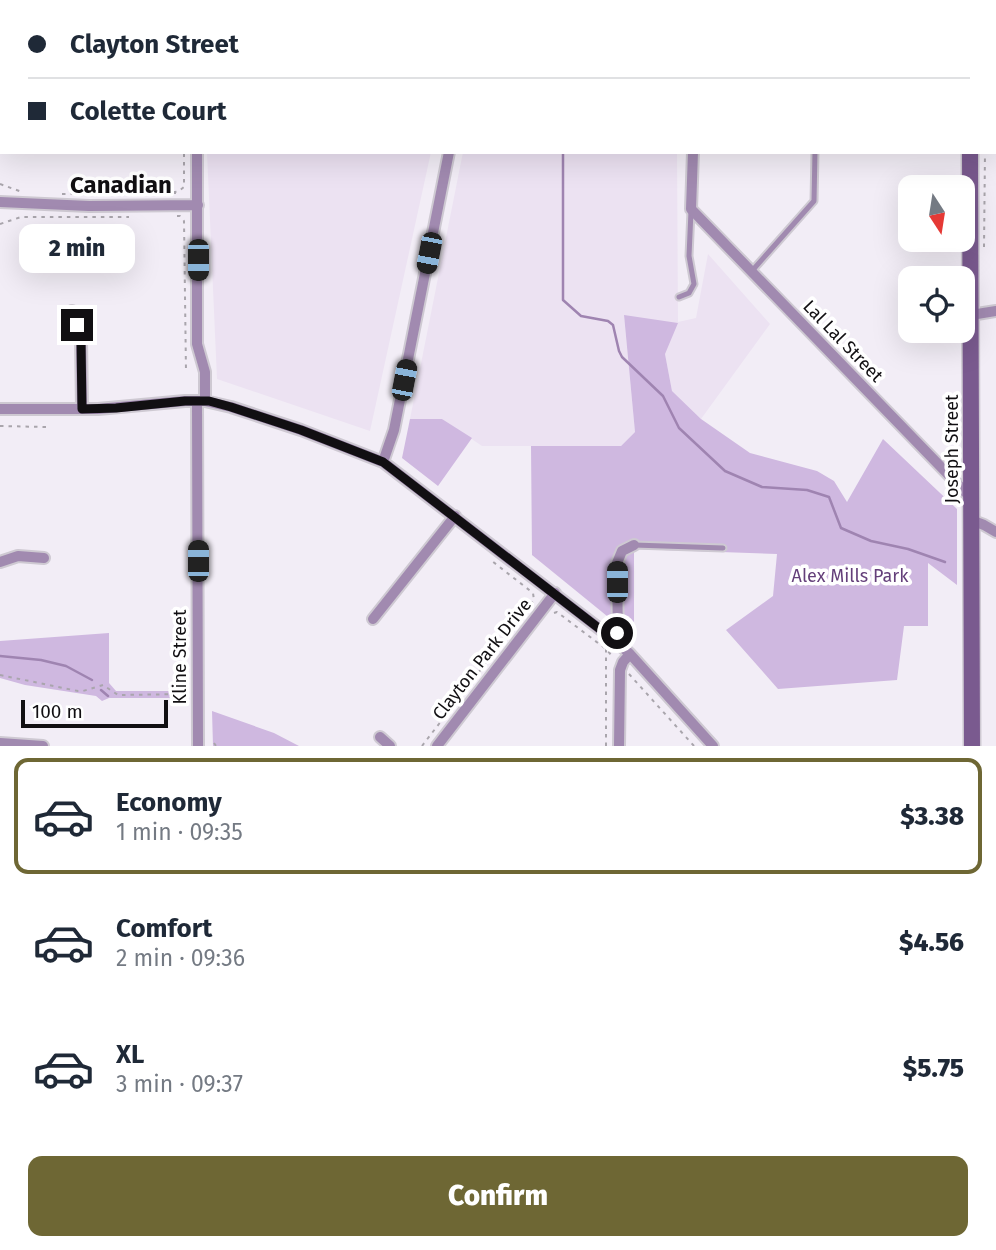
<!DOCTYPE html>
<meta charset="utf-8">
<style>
:root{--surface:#fff;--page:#f6f6f7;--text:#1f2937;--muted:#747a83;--line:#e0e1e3;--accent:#6e6734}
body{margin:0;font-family:"Fira Sans",sans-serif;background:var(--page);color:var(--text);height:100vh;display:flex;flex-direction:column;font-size:26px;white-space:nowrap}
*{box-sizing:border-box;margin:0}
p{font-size:23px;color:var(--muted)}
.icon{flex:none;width:38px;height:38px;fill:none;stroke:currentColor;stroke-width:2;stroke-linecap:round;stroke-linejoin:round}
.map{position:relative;height:746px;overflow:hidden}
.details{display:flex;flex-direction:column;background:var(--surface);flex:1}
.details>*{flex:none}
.guide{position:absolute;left:0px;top:0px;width:998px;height:154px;box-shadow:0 7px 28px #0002;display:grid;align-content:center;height:154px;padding:0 28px;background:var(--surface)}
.needle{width:46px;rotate:168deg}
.tools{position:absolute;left:898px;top:175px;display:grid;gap:14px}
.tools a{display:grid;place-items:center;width:77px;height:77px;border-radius:14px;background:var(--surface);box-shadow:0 7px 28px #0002;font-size:35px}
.scale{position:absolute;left:21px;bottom:18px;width:147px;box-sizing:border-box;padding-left:7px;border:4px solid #110f12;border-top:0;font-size:19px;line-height:24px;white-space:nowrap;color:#110f12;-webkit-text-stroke:5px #fff;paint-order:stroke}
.end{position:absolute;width:32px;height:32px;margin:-16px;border:9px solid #110f12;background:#fff;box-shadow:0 0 0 4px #fff}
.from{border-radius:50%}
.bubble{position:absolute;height:49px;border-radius:14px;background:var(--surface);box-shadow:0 7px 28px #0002;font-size:23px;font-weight:800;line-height:49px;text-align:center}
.car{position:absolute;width:21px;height:42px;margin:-21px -10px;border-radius:9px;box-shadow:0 0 5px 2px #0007;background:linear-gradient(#222 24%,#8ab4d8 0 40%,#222 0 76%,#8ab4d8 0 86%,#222 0)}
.guide b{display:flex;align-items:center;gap:24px;height:66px;font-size:26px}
.guide b+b{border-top:2px solid var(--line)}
.guide i{width:18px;height:18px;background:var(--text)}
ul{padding:12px 0 0;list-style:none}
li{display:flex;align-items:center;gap:21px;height:116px;margin:0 14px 10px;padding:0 14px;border:4px solid transparent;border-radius:14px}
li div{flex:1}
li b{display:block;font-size:26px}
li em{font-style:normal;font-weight:800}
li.active{border-color:var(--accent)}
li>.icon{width:63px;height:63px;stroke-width:1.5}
.action{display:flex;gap:14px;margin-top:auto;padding:14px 28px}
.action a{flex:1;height:80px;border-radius:14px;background:var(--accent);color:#fff;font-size:28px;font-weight:800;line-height:80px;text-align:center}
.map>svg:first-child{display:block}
.built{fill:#ece2f2}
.green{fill:#cfb8e0}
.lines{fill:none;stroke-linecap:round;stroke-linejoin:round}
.stream{stroke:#9f84b1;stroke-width:2.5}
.lane-casing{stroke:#cec9d2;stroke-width:9}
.street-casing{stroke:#cec9d2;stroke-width:14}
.secondary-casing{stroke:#cec9d2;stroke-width:19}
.path{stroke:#a9a5ac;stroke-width:2;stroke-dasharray:3.5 5;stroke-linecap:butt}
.lane{stroke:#a18ab0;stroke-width:5}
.street{stroke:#a18ab0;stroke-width:10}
.secondary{stroke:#7a5a8f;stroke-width:16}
.route{stroke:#110f12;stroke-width:9}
.labels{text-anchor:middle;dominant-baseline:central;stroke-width:7;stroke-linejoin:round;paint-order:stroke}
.street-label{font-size:18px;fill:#110f12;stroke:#fff}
.park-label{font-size:18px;fill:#643f7a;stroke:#fff}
.district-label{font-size:24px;font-weight:bold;fill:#110f12;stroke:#fff}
</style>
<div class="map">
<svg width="996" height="746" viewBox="0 0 996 746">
<rect width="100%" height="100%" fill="#f2edf6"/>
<path class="built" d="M469 0H954V2H469Z
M207 152H431L370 431 217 379Z
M463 152H677L678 322 696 318 708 254 770 324 701 419 672 391 665 354 624 316 635 432 621 446H482L442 419H410Z"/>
<path class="green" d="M624 315 678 323 665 354 672 391 701 419 750 453 817 471 834 481 847 502 883 439 957 509V585L928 563V626H904L897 680 778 689 726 630 773 596 777 554 634 549V638L532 555 531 446H621L635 432Z
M410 419H442L472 438 438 486 402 458Z
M109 633V683L116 691H183V698H109L102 701 96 696 25 685 0 678V641Z
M212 711 274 733 299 746H213Z"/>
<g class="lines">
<path class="stream" d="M415 0 419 2
M563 152V300L581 316 608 321 613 325 619 351 622 357 663 396 679 428 725 471 762 487 807 490 829 497 841 528 871 541 908 549 945 562
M0 656 41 660 66 666 92 680
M101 690 108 696"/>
<g class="lane-casing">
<path id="lane" d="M751 272 814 201 815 152
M679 297 689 293 694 284 689 256 691 211
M634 545 723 548"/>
</g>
<g class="street-casing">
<path id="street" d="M457 0V2
M0 93H2
M197 152V344L205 372V401
M693 152 691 209 971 498
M0 202 89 206 198 205
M72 311 81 338 82 409
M971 315 996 311
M197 401 198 746
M0 409H98L185 401H205L231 407 301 430 383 462 618 643 630 654 713 746
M383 462 394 430 449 152
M971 520 984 525 996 532
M0 562 18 556 44 558
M373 619 455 516
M618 643 617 563 622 551 634 545
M380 737 390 746
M0 743 43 746
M437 746 555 593
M619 746 620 670 623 662 630 654"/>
</g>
<g class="secondary-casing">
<path id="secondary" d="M969 0V2
M970 152 972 746"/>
</g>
<path class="path" d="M0 80H2
M0 104H2
M0 184 22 192
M62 194 175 192
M175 194V192L179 191 184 187V152
M177 216H180L184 221 186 372
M0 224 21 217H129
M984 247 985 152
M0 426 46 427
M554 613 557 612 606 649 613 657
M606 649V746
M629 674 694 746
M0 675 78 691H83L103 685 118 695 186 694
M214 743 216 746
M422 746 534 600 533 593 492 561"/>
<use href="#lane" class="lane"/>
<use href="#street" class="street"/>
<use href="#secondary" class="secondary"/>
</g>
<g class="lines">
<path class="route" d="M77 325 81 341 82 409 116 408 185 401H209L231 407 301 430 383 462 618 643 617 633"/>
</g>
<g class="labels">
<g class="street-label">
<text transform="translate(843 341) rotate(46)">Lal Lal Street</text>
<text transform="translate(952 449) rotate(-90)">Joseph Street</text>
<text transform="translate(180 657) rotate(-90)">Kline Street</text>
<text transform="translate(482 659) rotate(-52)">Clayton Park Drive</text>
</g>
<g class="park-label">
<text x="850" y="576">Alex Mills Park</text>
</g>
<g class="district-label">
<text x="121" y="185">Canadian</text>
</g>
</g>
</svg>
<div class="tools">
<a><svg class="needle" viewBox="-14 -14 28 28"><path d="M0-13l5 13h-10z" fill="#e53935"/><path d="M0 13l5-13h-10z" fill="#747a83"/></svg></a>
<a><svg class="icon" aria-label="locate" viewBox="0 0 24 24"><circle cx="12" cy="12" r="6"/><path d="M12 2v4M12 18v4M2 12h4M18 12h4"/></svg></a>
</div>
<div class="scale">100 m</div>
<i class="end from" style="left:617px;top:633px"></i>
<i class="end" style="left:77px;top:325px"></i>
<div class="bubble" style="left:19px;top:224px;width:116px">2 min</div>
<i class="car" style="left:429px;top:253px;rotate:191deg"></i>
<i class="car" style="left:198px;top:260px;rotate:180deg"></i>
<i class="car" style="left:404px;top:380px;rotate:11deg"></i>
<i class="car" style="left:198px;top:561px;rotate:0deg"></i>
<i class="car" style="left:617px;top:582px;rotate:0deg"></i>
<div class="guide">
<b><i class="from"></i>Clayton Street</b>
<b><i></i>Colette Court</b>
</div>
</div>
<section class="details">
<ul>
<li class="active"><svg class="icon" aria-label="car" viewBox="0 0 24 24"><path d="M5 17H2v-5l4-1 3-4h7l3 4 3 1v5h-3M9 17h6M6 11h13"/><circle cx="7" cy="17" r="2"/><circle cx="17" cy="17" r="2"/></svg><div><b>Economy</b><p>1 min · 09:35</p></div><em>$3.38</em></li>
<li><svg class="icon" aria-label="car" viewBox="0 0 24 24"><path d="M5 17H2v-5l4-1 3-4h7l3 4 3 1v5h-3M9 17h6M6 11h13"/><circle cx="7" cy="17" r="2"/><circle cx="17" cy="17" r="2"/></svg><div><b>Comfort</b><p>2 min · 09:36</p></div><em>$4.56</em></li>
<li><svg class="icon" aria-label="car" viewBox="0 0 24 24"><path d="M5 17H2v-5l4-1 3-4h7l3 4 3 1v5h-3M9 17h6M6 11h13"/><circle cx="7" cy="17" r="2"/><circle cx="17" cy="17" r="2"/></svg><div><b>XL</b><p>3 min · 09:37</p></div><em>$5.75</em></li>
</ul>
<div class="action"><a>Confirm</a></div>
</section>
